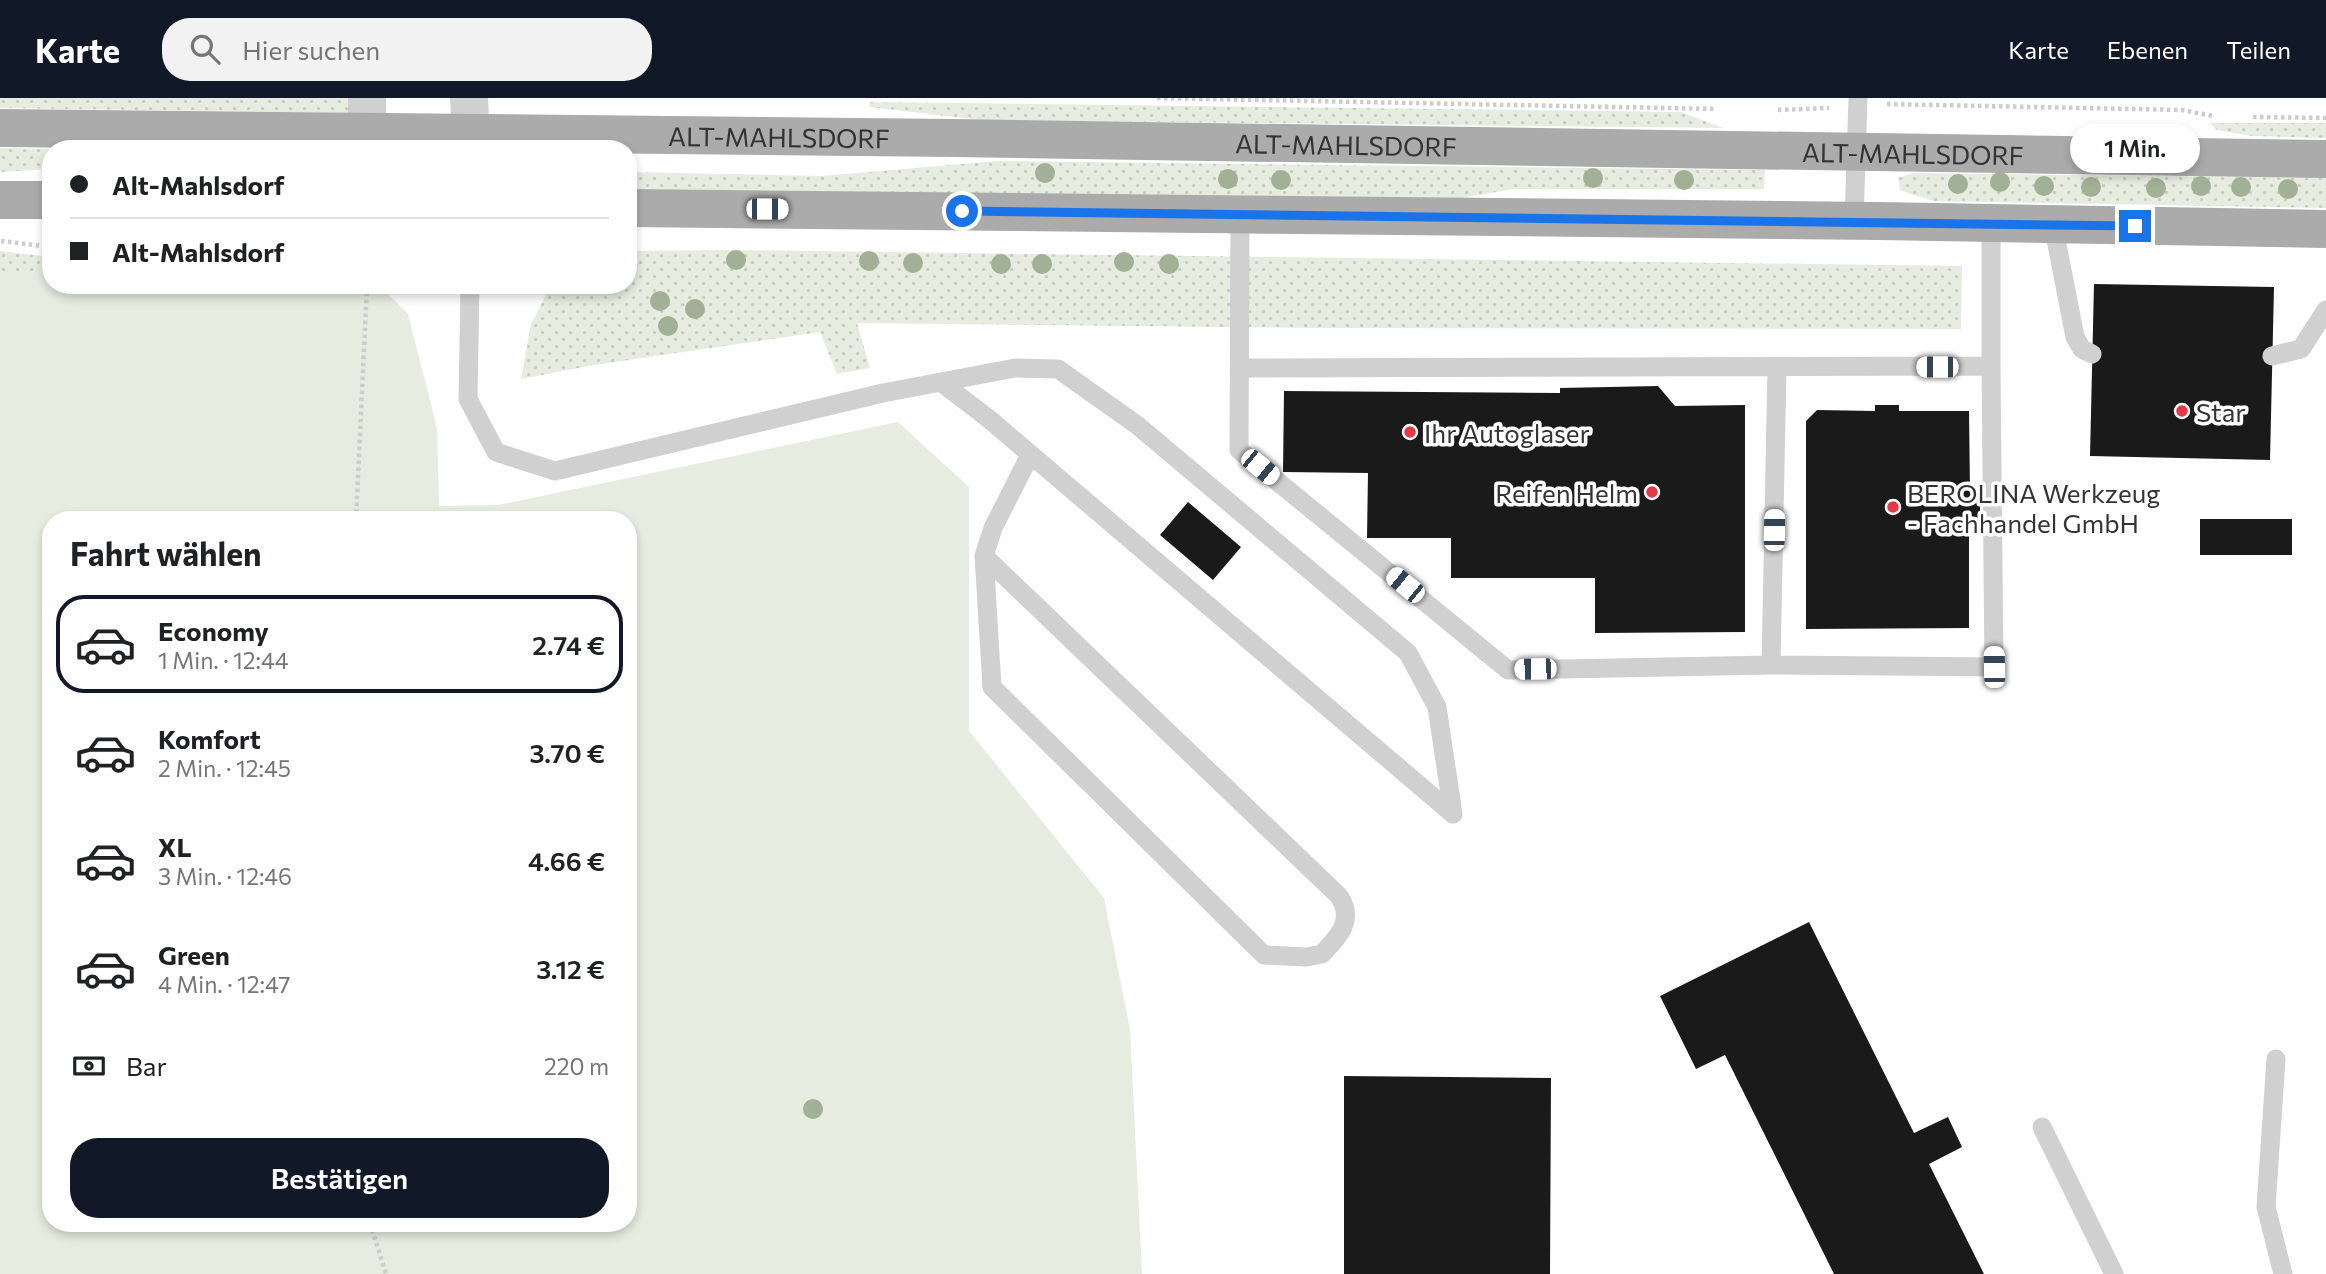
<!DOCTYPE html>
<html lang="de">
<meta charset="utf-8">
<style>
:root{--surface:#fff;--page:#f2f2f2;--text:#202124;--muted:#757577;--line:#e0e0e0;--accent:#111827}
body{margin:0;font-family:Commissioner,sans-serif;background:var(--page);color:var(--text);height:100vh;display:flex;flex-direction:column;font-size:26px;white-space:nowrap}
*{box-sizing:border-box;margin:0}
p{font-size:23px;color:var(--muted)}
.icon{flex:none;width:38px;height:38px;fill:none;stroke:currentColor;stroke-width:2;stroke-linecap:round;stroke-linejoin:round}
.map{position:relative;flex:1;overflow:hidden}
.drawer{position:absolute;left:42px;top:413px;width:595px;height:721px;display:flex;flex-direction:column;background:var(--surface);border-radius:28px;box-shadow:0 4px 10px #0003}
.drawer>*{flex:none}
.top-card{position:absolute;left:42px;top:42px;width:595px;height:154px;border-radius:28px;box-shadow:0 4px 10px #0003;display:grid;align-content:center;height:154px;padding:0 28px;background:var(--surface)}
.end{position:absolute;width:32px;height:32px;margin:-16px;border:9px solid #1a73e8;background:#fff;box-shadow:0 0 0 4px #fff}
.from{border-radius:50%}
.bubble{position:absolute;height:49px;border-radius:24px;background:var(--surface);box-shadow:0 4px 10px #0003;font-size:23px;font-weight:600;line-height:49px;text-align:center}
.car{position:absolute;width:21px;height:42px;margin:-21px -10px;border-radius:9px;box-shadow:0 0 5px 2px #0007;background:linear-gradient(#fff 24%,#345 0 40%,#fff 0 76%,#345 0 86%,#fff 0)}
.top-card b{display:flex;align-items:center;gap:24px;height:66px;font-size:26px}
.top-card b+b{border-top:2px solid var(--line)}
.top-card i{width:18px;height:18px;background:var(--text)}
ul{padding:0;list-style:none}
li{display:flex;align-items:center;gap:21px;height:98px;margin:0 14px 10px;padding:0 14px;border:4px solid transparent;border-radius:28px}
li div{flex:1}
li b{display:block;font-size:26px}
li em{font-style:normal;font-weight:600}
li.on{border-color:var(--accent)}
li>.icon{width:63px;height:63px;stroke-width:1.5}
h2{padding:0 28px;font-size:32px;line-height:84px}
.pay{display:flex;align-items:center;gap:18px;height:77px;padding:0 28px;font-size:26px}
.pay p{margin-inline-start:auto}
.cta{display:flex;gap:14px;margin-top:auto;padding:14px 28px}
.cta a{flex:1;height:80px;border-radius:28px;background:var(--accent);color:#fff;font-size:28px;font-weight:600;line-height:80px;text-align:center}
header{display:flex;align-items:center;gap:42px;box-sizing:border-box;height:98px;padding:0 35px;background:var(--accent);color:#fff}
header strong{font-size:33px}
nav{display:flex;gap:38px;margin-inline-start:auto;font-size:24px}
.search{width:490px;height:63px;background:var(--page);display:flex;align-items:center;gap:18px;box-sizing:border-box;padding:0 24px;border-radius:28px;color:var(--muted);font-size:26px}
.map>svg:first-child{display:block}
.grass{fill:url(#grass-dots)}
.green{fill:#e6ecdf;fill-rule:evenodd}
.building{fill:#1a1a1a}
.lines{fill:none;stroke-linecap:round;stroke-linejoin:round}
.path{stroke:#cdcdcd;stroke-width:4.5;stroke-dasharray:3.5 3.5;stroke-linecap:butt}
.service{stroke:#d0d0d0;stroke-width:19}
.minor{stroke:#d0d0d0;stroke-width:38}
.primary{stroke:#ababab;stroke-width:38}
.tree{fill:#a2b095}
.route{stroke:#1a73e8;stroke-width:9}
.poi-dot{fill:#e63946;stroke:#fff;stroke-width:2.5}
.labels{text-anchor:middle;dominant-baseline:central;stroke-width:7;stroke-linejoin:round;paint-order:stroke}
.street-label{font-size:26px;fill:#333;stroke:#fff}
.poi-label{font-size:26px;fill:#333;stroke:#fff;text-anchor:start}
</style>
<header>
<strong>Karte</strong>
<div class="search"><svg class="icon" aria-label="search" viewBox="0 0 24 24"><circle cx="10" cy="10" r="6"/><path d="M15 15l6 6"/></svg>Hier suchen</div>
<nav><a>Karte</a><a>Ebenen</a><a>Teilen</a></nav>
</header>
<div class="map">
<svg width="2326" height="1176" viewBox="0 0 2326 1176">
<defs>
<pattern id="grass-dots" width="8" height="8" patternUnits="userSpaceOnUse" patternTransform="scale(1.75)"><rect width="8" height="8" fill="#e6ecdf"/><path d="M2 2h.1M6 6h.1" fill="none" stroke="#c6cbc0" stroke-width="1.8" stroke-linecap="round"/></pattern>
</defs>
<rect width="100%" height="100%" fill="#fff"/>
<path class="grass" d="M0 0H352V15L0 10Z
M870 4 1681 14 1723 30 980 22 870 9Z
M2210 25H2326V40L2252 38 2217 32Z
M0 50 51 51V71L0 74Z
M997 63 1765 72 1764 91H1514L1461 100 628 92V74L822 78Z
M1912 75 2326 80V110L1933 103 1900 92 1898 80Z
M734 152 1962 168 1961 231 1311 230 857 225 870 270 837 276 820 234 594 267 521 281 531 226 551 187H628V153Z
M0 153 51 159V183L0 176Z"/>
<path class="green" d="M0 176 51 177V187H379L408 216 437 330 439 408 498 407 898 324 969 389V633L1104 800 1130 931 1142 1176H0ZM51 422H628V1125H51Z"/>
<path class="building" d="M2094 186 2274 189 2270 362 2090 358Z
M1658 288 1675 308 1745 307V534L1595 535V480H1451V440H1367L1368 375 1283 374 1284 293 1560 295V290Z
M1875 307H1899V313H1969L1970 393H1980V424H1969V530L1806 531V323L1817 312 1875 313Z
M1188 404 1241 449 1213 482 1160 437Z
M2200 421H2292V457H2200Z
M1809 824 1914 1035 1948 1019 1962 1049 1929 1066 1984 1176H1834L1725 957 1696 971 1660 898Z
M1344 978 1551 980 1550 1176H1344Z"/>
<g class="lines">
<path class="path" d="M1157 0 1717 11
M1887 6 2182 12 2213 18
M1778 12 1829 10
M2253 19 2326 20
M1 143 51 149
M425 187 444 190
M499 190 521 187
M356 422 367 187
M370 1125 386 1176"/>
<path class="service" d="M1240 115 1239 352 1508 572 1771 567 1994 569 1991 268
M1854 123 1858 0
M2053 126 2075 239 2082 251 2092 256
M470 187 468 301 496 354 555 373 883 295 1015 270 1058 271 1137 327 1408 555 1437 609 1453 716
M2272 258 2301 251 2326 212
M1241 270 1991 268V125
M942 285 989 321 1453 716
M984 458 1339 798C1355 822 1339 838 1322 856L1306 859 1264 857 992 589 984 458 993 430 1030 357
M1771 567 1777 269
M2276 961 2266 1109 2283 1176
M2042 1029 2114 1176"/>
<path class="minor" d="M367 0V35
M469 0 471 36"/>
<g class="primary">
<path id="s1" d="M0 30 953 40 2326 61"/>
<path d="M0 102H51"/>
<path d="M628 110 1879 123 2326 131"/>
</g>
</g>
<g class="tree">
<circle cx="1045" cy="75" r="10"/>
<circle cx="1593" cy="80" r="10"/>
<circle cx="1228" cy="81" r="10"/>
<circle cx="1281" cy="82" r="10"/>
<circle cx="1684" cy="82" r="10"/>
<circle cx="2000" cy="84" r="10"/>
<circle cx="1958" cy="86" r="10"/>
<circle cx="2044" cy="88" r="10"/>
<circle cx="2201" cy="88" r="10"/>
<circle cx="2091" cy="89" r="10"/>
<circle cx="2241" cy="89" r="10"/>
<circle cx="2156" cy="90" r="10"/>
<circle cx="2288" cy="91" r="10"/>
<circle cx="736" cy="162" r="10"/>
<circle cx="869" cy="163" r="10"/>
<circle cx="1124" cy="164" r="10"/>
<circle cx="913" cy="165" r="10"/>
<circle cx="1001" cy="166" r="10"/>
<circle cx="1042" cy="166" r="10"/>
<circle cx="1169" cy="166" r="10"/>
<circle cx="660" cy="203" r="10"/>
<circle cx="695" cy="211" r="10"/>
<circle cx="668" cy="228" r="10"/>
<circle cx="813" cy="1011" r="10"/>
</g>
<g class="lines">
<path class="route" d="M962 113 2135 128"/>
</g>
<g class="poi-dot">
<circle cx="2182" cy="313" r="7"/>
<circle cx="1410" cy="334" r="7"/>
<circle cx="1652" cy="394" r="7"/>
<circle cx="1893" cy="409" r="7"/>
</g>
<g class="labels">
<g class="street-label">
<text stroke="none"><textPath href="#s1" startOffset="779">ALT-MAHLSDORF</textPath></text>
<text stroke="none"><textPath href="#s1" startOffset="1346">ALT-MAHLSDORF</textPath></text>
<text stroke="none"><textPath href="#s1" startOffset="1913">ALT-MAHLSDORF</textPath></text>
</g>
<g class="poi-label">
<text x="2196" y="313">Star</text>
<text x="1424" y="334">Ihr Autoglaser</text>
<text x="1638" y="394" text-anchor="end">Reifen Helm</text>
<text x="1907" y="394">BEROLINA Werkzeug<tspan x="1907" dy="30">- Fachhandel GmbH</tspan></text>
</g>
</g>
</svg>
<i class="end from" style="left:962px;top:113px"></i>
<i class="end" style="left:2135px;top:128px"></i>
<div class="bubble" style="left:2070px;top:26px;width:130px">1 Min.</div>
<i class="car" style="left:767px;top:111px;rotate:90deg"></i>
<i class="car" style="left:1937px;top:269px;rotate:270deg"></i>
<i class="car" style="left:1260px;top:369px;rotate:129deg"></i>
<i class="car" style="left:1774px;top:432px;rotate:1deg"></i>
<i class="car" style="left:1405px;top:487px;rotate:309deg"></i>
<i class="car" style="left:1994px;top:569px;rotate:359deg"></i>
<i class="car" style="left:1535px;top:571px;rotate:269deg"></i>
<div class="top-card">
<b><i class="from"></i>Alt-Mahlsdorf</b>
<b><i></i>Alt-Mahlsdorf</b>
</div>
<section class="drawer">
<h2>Fahrt wählen</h2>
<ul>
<li class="on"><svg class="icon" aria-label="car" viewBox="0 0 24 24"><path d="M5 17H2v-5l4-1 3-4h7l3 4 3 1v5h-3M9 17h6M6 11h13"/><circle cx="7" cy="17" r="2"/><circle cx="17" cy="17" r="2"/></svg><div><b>Economy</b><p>1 Min. · 12:44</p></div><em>2.74 €</em></li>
<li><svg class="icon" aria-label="car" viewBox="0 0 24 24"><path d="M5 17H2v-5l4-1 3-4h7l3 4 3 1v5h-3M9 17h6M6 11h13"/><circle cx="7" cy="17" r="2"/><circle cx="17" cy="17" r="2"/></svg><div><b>Komfort</b><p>2 Min. · 12:45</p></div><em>3.70 €</em></li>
<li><svg class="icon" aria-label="car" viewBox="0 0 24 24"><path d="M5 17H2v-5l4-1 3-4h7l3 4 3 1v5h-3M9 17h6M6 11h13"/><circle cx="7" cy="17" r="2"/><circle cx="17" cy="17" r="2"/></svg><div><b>XL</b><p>3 Min. · 12:46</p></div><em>4.66 €</em></li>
<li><svg class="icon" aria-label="car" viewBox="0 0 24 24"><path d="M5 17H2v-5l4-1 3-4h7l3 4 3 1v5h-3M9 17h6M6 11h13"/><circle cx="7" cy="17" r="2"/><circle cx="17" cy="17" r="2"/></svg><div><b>Green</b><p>4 Min. · 12:47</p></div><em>3.12 €</em></li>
</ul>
<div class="pay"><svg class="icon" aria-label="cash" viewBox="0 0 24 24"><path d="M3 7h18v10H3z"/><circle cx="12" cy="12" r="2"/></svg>Bar<p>220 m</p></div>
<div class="cta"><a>Bestätigen</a></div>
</section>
</div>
